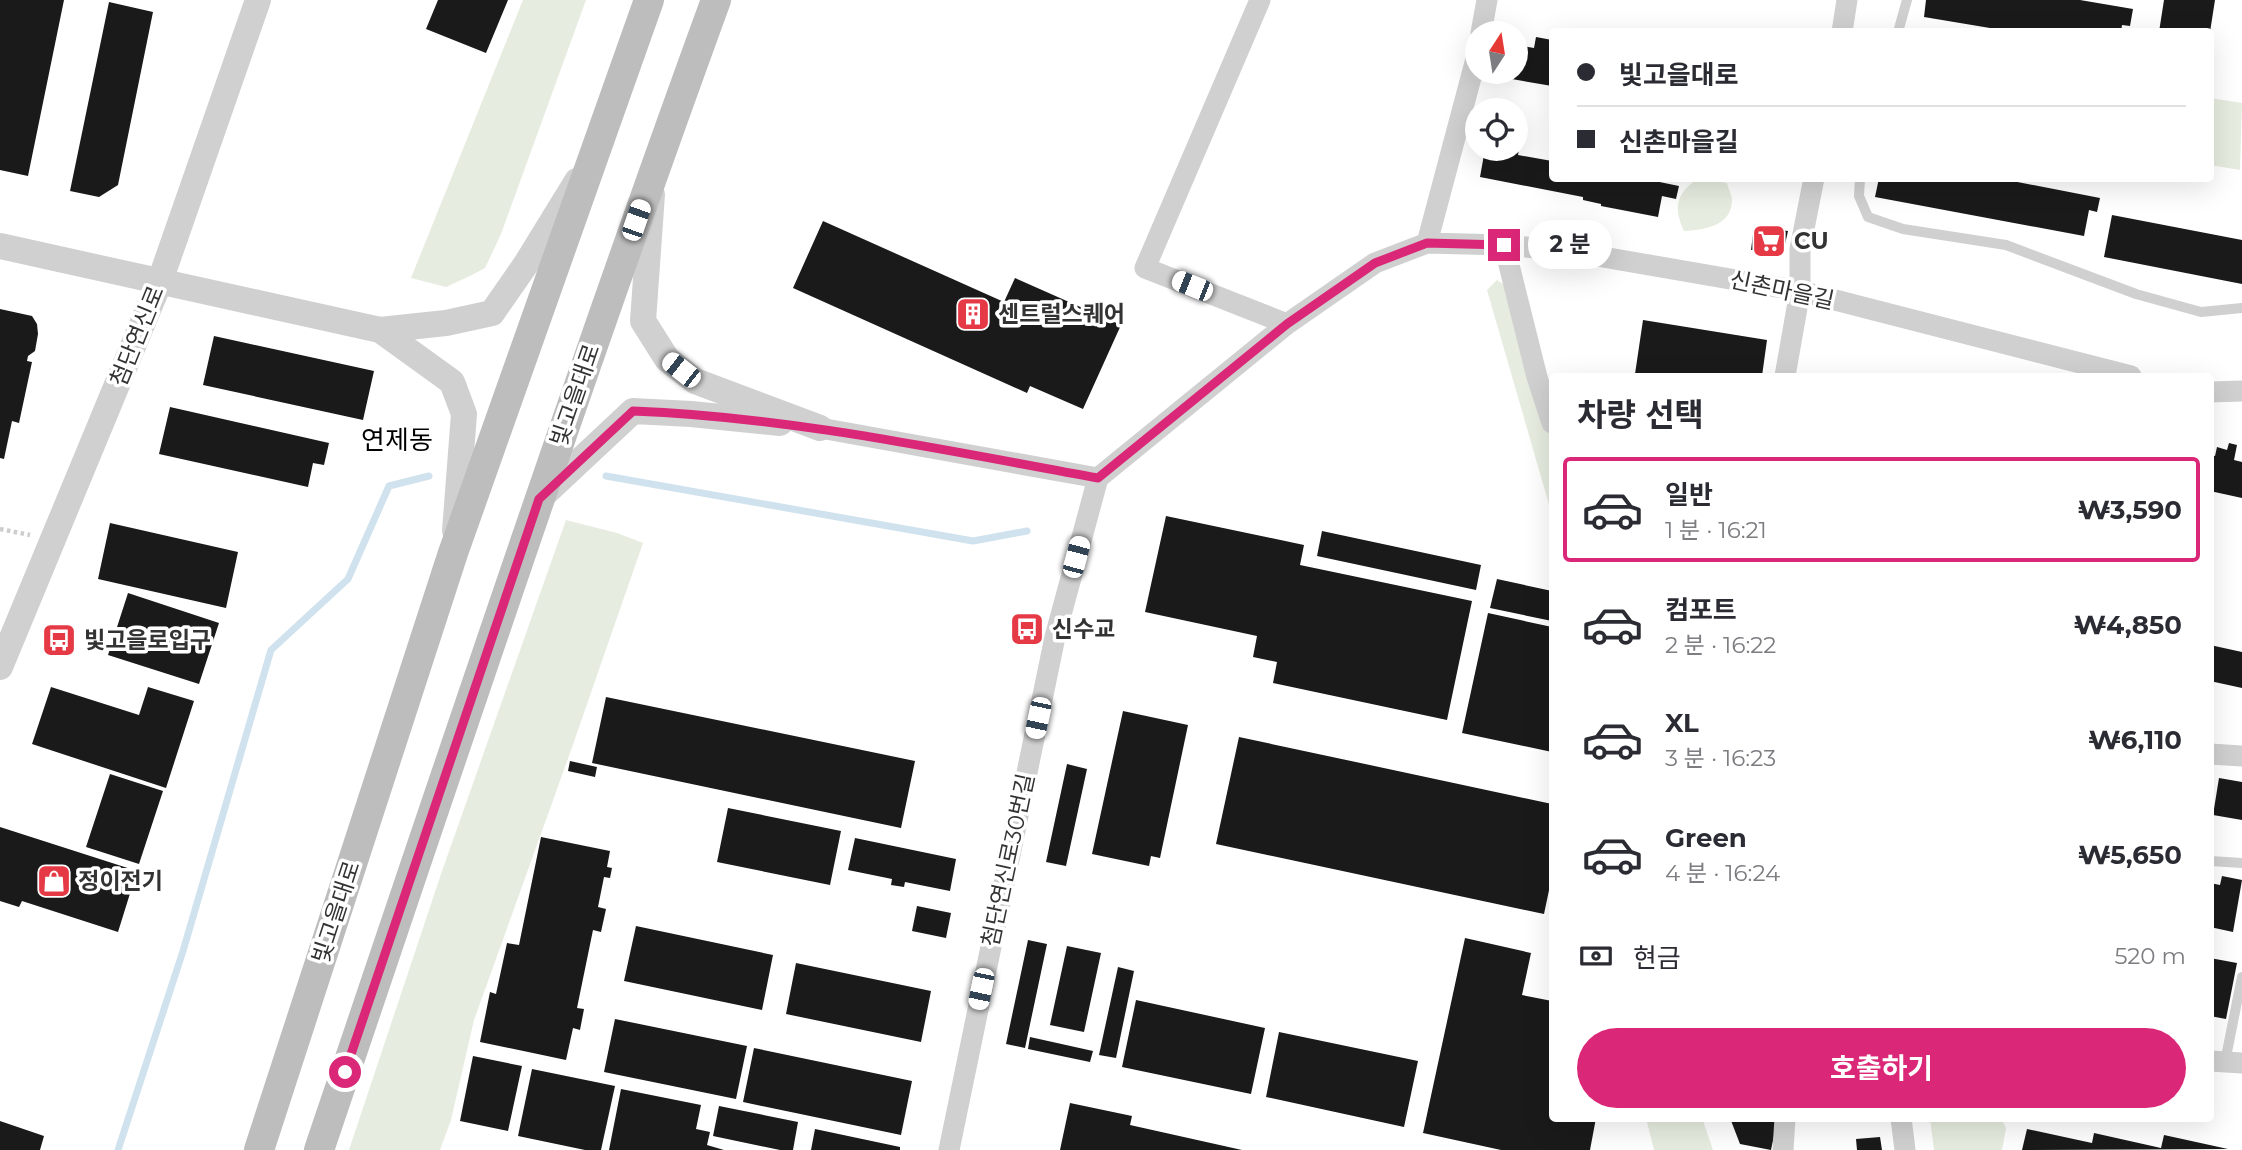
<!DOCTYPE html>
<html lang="ko">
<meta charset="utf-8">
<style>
:root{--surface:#fff;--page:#f2f2f3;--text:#2b2b33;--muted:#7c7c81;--line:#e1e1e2;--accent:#db2777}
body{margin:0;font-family:Montserrat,"Noto Sans KR",sans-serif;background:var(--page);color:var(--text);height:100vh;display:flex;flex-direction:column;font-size:26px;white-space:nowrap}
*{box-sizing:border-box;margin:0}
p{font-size:23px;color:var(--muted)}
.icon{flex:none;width:38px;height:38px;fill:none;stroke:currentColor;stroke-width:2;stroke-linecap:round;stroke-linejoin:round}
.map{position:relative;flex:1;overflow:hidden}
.details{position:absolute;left:1549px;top:373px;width:665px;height:749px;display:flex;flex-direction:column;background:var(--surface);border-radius:7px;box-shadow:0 7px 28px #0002}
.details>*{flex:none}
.banner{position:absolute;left:1549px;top:28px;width:665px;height:154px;border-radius:7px;box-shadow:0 7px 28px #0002;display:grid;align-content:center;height:154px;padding:0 28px;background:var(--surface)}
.needle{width:46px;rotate:12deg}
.tools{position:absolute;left:1465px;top:21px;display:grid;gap:14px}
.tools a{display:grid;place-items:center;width:63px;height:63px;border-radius:50%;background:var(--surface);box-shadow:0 7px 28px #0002;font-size:35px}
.end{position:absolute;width:32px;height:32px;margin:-16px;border:9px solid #db2777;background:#fff;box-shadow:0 0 0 4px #fff}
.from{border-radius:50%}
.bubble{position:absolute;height:49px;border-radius:24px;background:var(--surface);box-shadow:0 7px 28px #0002;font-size:23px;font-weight:700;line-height:49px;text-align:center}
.car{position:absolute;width:21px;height:42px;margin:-21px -10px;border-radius:9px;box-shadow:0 0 5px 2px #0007;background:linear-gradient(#fff 24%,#345 0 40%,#fff 0 76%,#345 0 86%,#fff 0)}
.banner b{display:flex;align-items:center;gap:24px;height:66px;font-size:26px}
.banner b+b{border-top:2px solid var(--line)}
.banner i{width:18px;height:18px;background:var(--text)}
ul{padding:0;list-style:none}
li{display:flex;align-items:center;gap:21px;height:105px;margin:0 14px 10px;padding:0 14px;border:4px solid transparent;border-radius:7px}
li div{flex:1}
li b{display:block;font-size:26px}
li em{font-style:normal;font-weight:700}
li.active{border-color:var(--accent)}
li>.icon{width:63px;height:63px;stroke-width:1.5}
h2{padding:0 28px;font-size:32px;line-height:84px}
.pay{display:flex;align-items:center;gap:18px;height:77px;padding:0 28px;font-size:26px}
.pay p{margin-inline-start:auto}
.primary-button{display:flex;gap:14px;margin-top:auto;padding:14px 28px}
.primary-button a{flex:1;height:80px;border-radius:42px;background:var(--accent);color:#fff;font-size:28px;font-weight:700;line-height:80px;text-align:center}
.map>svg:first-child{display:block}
.green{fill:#e6ecdf}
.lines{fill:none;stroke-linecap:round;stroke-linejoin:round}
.stream{stroke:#cfe2ee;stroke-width:7}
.building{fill:#1a1a1a}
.path{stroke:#cdcdcd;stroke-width:4.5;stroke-dasharray:3.5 3.5;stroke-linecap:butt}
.service{stroke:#d0d0d0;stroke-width:10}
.minor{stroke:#d0d0d0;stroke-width:21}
.tertiary{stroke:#d0d0d0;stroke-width:26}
.secondary{stroke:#bdbdbd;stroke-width:30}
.route{stroke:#db2777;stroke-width:9}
.labels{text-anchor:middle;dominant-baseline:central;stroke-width:7;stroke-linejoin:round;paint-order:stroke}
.poi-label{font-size:23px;font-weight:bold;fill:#333;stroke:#fff;text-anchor:start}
.street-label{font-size:23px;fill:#333;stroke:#fff}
.quarter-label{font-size:26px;fill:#000;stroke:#fff}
</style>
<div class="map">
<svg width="2242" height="1150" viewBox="0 0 2242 1150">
<rect width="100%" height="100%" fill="#fff"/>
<path class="green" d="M523 0H586L501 234 485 268 472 275 446 287 411 278Z
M2210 98 2242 103 2240 170 2210 165Z
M1698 178 1727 183C1728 188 1732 195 1732 200 1732 226 1704 230 1684 231 1673 207 1676 194 1698 178Z
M1497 280 1509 288 1552 443V515L1487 290Z
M566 520 617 533 643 543 570 753 474 1020 451 1120 440 1150H349L441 874Z
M1646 1118H1702L1713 1150H1654Z
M1930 1118H2001L2006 1128 2002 1150H1934Z"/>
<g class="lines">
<path class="stream" d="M606 476 973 541 1027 531
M118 1150 183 951 271 650 348 579 389 486 429 476"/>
</g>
<path class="building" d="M0 0H64L28 176 0 170Z
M438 0H508L486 53 426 29Z
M1926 0H2080L2133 9 2130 26 2122 25 2121 32H2014L1924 17Z
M2164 0H2215L2210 32H2159Z
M109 2 153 12 118 185 99 197 70 191Z
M1536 37 1552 40V86L1506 78 1507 72H1516V45L1534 48Z
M1516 127 1523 128 1518 155 1552 161V178H1640L1679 186 1676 199 1662 196 1658 217 1601 206V204L1583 200V197L1480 177 1485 149H1516Z
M1879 178H1997L2100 198 2097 212 2089 210 2084 236 1875 197Z
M2112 215 2242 240V284L2104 257Z
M823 221 1004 302 1015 278 1121 325 1083 409 1030 386 1027 393 793 288Z
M1771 229 1788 231 1784 249 1751 250 1753 234Z
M0 309 32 316 37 324 38 334 35 351 28 356 27 361 32 362 19 423 12 421 4 459 0 458Z
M1643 320 1767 340 1762 376H1648L1635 374Z
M214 336 374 371 363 420 203 385Z
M170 407 329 443 324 465 313 463 308 487 159 454Z
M2229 443 2237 445 2234 460 2242 462V498L2210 491V455L2215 456 2217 447 2227 450Z
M1166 516 1304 545 1300 565 1472 601 1447 720 1273 683 1277 662 1253 657 1257 636 1145 612Z
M110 523 238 552 226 608 98 579Z
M1322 531 1481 565 1476 590 1317 556Z
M1497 579 1552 591V621L1490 608Z
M128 593 219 623 199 684 108 655Z
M1488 613 1552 627V752L1462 733Z
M2210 645 2242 652V688L2210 681Z
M51 687 139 715 148 687 194 701 166 788 32 744Z
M606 697 915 761 901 828 592 763Z
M1123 711 1188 725 1160 858 1151 856 1149 866 1092 854Z
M1239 737 1552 804V876L1544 914 1216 844Z
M570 761 597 767 595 777 568 771Z
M1067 764 1087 769 1066 866 1046 862Z
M110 774 163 791 139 864 86 847Z
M2219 778 2242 782V820L2213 815Z
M728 808 841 831 830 885 717 862Z
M0 827 137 871 118 932 22 901 19 907 0 901Z
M541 837 610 851 607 867 612 868 610 878 604 877 598 907 606 909 601 932 593 930 577 1008 584 1009 580 1030 573 1028 566 1060 480 1042 490 992 496 994 507 943 519 945Z
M855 838 956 859 950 891 905 882 904 887 891 885 892 879 848 870Z
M2222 876 2242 880 2233 932 2210 927V883L2220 885Z
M917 906 951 913 946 938 912 931Z
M636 926 773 955 762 1010 624 981Z
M1465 938 1531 953 1522 995 1552 1001V1118H1596L1590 1150H1501L1423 1133Z
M1028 940 1047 944 1025 1048 1006 1044Z
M1067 946 1101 953 1084 1032 1050 1025Z
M2210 958 2237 963 2226 1019 2210 1016Z
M796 963 931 991 921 1042 786 1014Z
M1118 967 1134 971 1116 1058 1099 1055Z
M1136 1000 1265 1028 1251 1094 1122 1067Z
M615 1019 747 1046 736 1099 604 1072Z
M1279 1032 1418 1061 1404 1127 1266 1097Z
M1030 1037 1093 1051 1090 1062 1028 1049Z
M754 1048 912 1081 901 1135 743 1102Z
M473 1056 522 1066 508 1131 460 1121Z
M532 1069 615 1086 601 1150H585L518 1136Z
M621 1089 701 1105 696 1129 710 1132 707 1145 724 1150H609Z
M1070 1103 1132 1116 1130 1125 1242 1150H1060Z
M719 1106 798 1122 793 1150H780L713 1136Z
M1730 1118H1771L1777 1121 1771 1150 1740 1144Z
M0 1121 44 1136 40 1150H0Z
M815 1129 900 1147V1150H811Z
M2027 1129 2092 1143 2094 1133 2161 1148 2164 1135 2228 1149 2022 1150Z
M1880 1137 1882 1150H1857L1856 1139Z"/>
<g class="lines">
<path class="path" d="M0 529 30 535"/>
<path class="service" d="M1898 32 1907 0
M1860 178 1859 196 1868 217 1903 229 2006 245 2136 294 2201 312 2242 308
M2210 861 2242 863
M2225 1062 2242 977"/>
<path class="minor" d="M1260 0 1145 268 1287 324
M1842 32 1847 0
M1481 33 1487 0
M1427 243 1477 55
M1504 245 1537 377 1552 423
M1785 376 1800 291V249L1814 178
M2210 392 2242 391
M820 428 1098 478 1055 637 949 1150
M1098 478 1287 324 1375 263 1427 243 1504 245 1568 251 1800 291 2131 376
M2210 754 2242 756
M2210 1061 2242 1063
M1901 1118 1905 1150
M1783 1150 1785 1118"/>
<path class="tertiary" d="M652 194 643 321 667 359 695 381 820 428
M0 246 380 330 446 323 492 313 526 264 577 181
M380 330 452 382 464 414 455 531
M539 499 633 411 691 414 780 423
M0 667 160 281 258 0"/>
<path class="secondary" d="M259 1150 453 553 649 0
M319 1150C449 766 577 381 716 0"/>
</g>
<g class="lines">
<path class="route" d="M345 1072 539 499 633 411C790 417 943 450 1098 478L1287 324 1375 263 1427 243 1504 245"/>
</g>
<defs>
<g id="supermarket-square" transform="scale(1.75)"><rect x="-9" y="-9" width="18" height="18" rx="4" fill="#e63946" stroke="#fff"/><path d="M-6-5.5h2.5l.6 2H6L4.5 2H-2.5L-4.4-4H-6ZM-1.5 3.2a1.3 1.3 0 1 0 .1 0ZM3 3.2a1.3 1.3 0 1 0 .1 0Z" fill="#fff"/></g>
<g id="building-square" transform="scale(1.75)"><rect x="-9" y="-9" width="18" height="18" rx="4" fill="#e63946" stroke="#fff"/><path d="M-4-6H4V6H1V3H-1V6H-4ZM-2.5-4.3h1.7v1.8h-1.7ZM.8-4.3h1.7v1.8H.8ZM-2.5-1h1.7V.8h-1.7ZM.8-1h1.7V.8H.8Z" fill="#fff"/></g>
<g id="bus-square" transform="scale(1.75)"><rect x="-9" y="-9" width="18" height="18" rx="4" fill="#e63946" stroke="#fff"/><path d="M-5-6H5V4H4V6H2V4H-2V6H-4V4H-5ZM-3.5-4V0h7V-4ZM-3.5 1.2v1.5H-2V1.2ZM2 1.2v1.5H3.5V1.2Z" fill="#fff"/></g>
<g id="shop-square" transform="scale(1.75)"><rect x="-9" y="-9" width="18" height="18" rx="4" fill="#e63946" stroke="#fff"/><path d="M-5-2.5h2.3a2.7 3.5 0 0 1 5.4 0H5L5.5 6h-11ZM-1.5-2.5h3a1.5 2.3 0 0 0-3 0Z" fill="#fff"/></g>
</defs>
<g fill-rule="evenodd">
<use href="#supermarket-square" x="1769" y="241"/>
<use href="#building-square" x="973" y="314"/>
<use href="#bus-square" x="1027" y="629"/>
<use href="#bus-square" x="59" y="640"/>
<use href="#shop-square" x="54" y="881"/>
</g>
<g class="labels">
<g class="poi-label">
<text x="1794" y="241">CU</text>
<text x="998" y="314">센트럴스퀘어</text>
<text x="1052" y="629">신수교</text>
<text x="84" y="640">빛고을로입구</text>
<text x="78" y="881">정이전기</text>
</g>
<g class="street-label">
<text transform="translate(1782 290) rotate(12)">신촌마을길</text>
<text transform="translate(137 336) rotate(-68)">첨단연신로</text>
<text transform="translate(575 395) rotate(-71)">빛고을대로</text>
<text transform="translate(1008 860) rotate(-78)">첨단연신로30번길</text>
<text transform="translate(336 912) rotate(-72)">빛고을대로</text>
</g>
<g class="quarter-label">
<text x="397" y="440">연제동</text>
</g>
</g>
</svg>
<div class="tools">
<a><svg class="needle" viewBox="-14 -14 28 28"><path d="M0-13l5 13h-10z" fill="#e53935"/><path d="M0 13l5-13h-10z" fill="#7c7c81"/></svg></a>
<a><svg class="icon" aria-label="locate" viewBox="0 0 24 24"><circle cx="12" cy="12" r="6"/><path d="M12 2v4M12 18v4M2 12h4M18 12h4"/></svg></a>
</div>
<i class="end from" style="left:345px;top:1072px"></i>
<i class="end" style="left:1504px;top:245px"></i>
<div class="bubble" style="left:1528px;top:220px;width:84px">2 분</div>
<i class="car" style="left:636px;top:220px;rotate:19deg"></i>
<i class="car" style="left:1192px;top:286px;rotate:292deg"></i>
<i class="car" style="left:681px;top:370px;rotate:308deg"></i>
<i class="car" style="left:1076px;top:557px;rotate:15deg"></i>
<i class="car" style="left:1038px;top:718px;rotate:192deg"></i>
<i class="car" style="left:981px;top:989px;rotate:192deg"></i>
<div class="banner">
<b><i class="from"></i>빛고을대로</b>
<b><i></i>신촌마을길</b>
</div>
<section class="details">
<h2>차량 선택</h2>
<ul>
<li class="active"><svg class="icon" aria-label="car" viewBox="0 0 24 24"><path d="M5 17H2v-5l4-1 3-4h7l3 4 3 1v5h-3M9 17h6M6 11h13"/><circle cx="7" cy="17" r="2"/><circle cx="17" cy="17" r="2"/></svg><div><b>일반</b><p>1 분 · 16:21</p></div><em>₩3,590</em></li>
<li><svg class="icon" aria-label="car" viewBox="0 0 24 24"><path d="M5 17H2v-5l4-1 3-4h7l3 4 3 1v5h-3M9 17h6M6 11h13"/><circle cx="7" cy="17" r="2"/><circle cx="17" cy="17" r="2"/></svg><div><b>컴포트</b><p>2 분 · 16:22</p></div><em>₩4,850</em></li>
<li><svg class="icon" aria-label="car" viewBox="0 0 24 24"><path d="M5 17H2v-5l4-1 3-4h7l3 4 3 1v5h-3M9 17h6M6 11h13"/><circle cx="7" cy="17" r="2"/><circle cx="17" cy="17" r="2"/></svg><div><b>XL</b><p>3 분 · 16:23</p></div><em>₩6,110</em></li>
<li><svg class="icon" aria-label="car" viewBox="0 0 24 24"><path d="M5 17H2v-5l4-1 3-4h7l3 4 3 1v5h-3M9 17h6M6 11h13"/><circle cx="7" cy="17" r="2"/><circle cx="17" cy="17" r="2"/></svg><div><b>Green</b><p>4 분 · 16:24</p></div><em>₩5,650</em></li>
</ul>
<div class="pay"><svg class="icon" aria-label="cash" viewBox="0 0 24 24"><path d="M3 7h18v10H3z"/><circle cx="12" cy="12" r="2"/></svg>현금<p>520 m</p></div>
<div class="primary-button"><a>호출하기</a></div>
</section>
</div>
